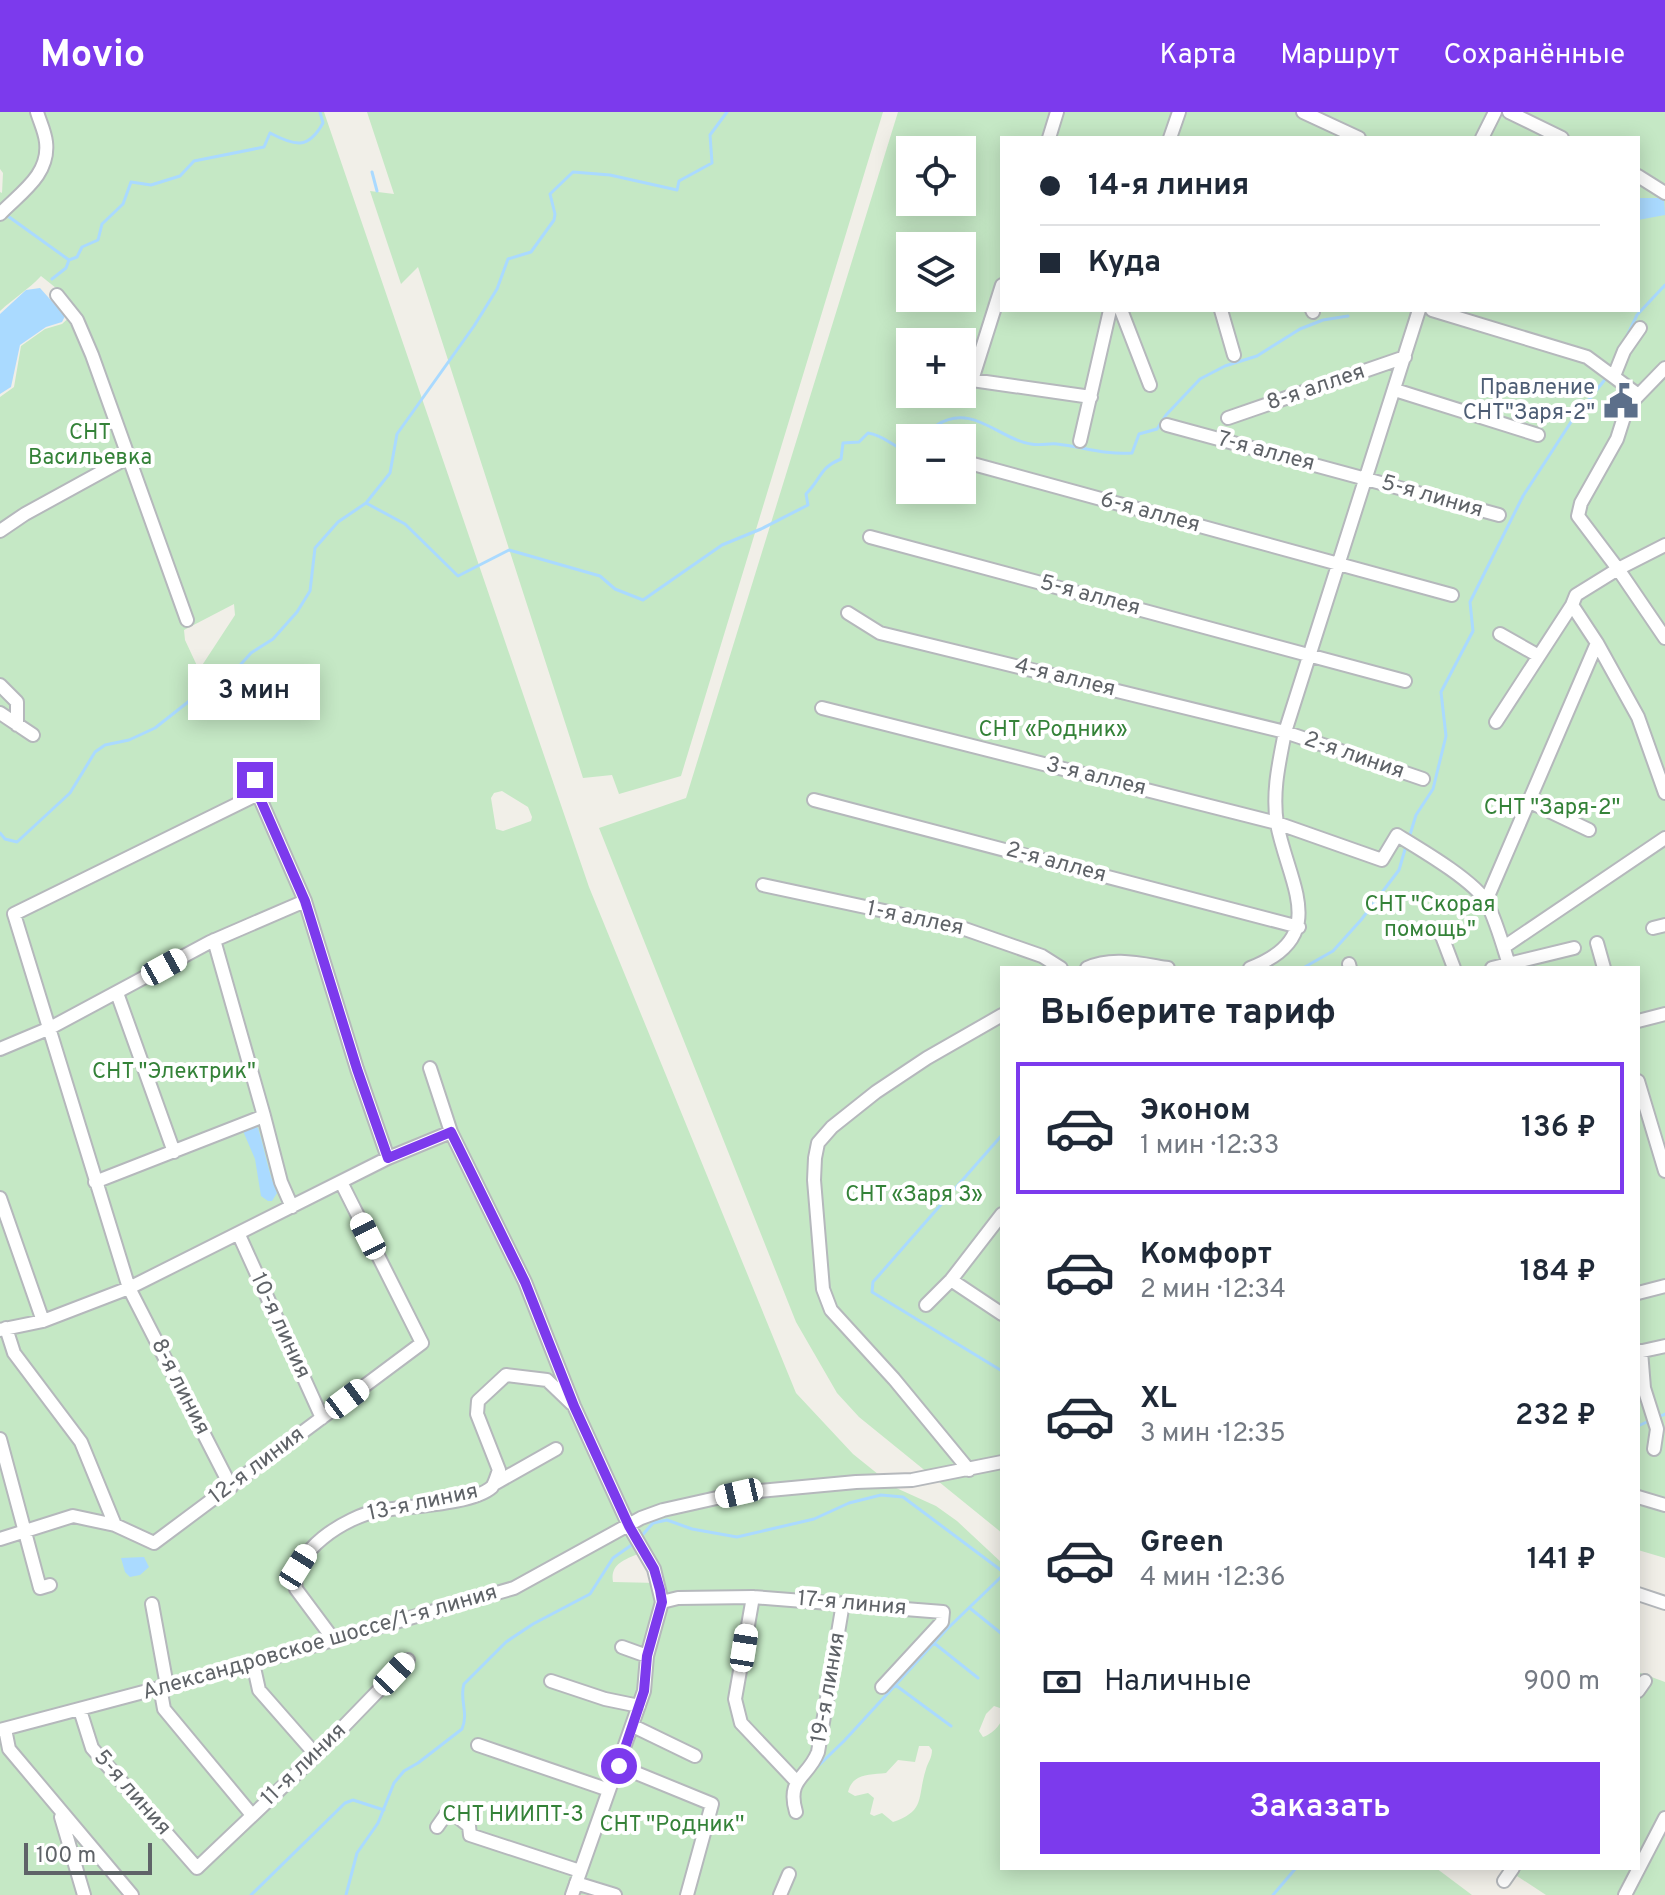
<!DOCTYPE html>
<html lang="ru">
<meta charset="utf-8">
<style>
:root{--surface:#fff;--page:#f6f6f7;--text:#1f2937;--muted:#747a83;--line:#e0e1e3;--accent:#7c3aed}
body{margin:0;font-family:Overpass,sans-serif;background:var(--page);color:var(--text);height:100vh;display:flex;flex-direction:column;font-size:30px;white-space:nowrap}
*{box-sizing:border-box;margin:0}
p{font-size:26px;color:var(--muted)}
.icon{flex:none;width:44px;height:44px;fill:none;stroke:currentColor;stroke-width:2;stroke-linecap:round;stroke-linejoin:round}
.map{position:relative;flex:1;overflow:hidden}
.side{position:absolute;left:1000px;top:854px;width:640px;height:904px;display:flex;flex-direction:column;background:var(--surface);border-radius:0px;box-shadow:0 4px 20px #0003}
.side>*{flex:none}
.top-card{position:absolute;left:1000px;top:24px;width:640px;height:176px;border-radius:0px;box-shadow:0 4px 20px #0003;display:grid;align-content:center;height:176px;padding:0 40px;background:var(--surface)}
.buttons{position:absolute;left:896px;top:24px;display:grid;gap:16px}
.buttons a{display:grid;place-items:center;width:80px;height:80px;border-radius:0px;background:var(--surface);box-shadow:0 4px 20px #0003;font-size:40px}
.scale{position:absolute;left:24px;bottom:20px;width:128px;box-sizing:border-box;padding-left:8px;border:4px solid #5f6368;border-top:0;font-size:22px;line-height:28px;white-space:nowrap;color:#5f6368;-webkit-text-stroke:6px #fff;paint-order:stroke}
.end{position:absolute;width:36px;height:36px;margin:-18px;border:10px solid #7c3aed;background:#fff;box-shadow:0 0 0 4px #fff}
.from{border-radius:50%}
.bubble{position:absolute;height:56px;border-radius:0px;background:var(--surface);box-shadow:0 4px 20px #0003;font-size:26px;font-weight:600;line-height:56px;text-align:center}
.car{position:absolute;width:24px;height:48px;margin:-24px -12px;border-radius:10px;box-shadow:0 0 6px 2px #0007;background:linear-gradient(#fff 24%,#345 0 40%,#fff 0 76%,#345 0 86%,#fff 0)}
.top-card b{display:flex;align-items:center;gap:28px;height:76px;font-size:30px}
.top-card b+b{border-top:2px solid var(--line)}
.top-card i{width:20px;height:20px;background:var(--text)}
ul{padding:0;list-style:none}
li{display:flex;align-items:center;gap:24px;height:132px;margin:0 16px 12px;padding:0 24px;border:4px solid transparent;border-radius:0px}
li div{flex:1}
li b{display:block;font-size:30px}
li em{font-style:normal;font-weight:600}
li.selected{border-color:var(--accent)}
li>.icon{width:72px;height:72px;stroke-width:1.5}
h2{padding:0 40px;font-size:36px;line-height:96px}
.pay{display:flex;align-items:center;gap:20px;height:88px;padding:0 40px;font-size:30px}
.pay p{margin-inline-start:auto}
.button{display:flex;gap:16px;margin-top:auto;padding:16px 40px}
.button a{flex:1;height:92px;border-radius:0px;background:var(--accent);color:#fff;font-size:32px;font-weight:600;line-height:92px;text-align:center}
header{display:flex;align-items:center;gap:48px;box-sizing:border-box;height:112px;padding:0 40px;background:var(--accent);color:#fff}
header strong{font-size:38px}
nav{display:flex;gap:44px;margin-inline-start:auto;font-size:28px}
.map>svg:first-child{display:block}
.green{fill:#c5e8c5;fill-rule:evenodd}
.water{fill:#aadaff}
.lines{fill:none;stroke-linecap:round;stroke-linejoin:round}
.stream{stroke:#aadaff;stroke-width:3}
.minor-casing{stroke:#b5b8bc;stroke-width:16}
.minor{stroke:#fff;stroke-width:12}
.route{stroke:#7c3aed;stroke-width:10}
.labels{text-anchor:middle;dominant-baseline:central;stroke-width:8;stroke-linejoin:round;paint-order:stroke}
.street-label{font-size:22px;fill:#5f6368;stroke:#fff}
.service-label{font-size:22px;fill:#4e5e75;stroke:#fff;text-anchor:end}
.park-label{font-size:22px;fill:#348238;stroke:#fff}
</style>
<header>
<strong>Movio</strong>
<nav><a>Карта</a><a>Маршрут</a><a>Сохранённые</a></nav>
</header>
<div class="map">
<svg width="1665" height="1783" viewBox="0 0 1665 1783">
<rect width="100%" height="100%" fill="#f1efe8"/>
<path class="green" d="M0 0H324L589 775 796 1281 853 1342 894 1375 936 1394 957 1409 1002 1451V1602L1000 1596 994 1594 986 1602 979 1619 983 1625C990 1623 1001 1614 1002 1606V1756H1436L1472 1783H0V285L14 275 21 234 45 217 62 212 75 200 61 180 41 164C29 177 14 186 0 199V80L2 81 3 61 0 57ZM234 492 235 503 199 558 185 528 184 518ZM502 679 528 695 532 705 531 709 503 719 496 717 491 686 494 681ZM639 1438 658 1471 613 1470C610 1453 623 1448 638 1442ZM919 1634H929L932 1638C932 1646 928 1650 926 1657 917 1685 926 1699 893 1710L882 1701 874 1704 870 1702 874 1686 868 1681 855 1684 848 1680C853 1661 869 1663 886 1661L898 1648 915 1650Z
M367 0H883L681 664 619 682 612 663 583 666 418 155 401 172 370 79 394 82Z
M898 0H1665V1174L1638 1181V856H1002V1421L859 1305 837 1281 796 1210 599 716 686 686ZM1002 26H1638V198H1002ZM910 38H962V90H910ZM910 134H962V186H910ZM910 230H962V282H910ZM910 326H962V378H910Z
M1665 1178V1446L1638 1438V1185Z
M1638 1560 1665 1570V1783H1546L1514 1762 1513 1756H1638Z"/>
<path class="water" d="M1638 86H1664L1665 103 1638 108Z
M40 176 65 204 62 210 46 215 20 233 11 275 0 282V202L26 178Z
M254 1013 258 1016C265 1038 268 1060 277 1081L272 1089H268L261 1084 255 1047 243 1019Z
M144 1445 149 1455 140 1463 130 1465 125 1460 121 1446Z"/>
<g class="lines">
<path class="stream" d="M372 60 377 79
M5 102 69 148
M52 167 66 156 69 148 77 145 82 135 98 128 102 112 123 92 131 70 151 73 180 64 194 49 264 35 270 21C295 34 308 38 323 11L320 0
M1626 226 1637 203 1665 173
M933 326 937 313C972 290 1000 328 1031 332 1040 334 1049 331 1057 332 1083 335 1105 343 1132 341L1139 322 1157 317 1166 303 1200 267 1225 254 1257 244 1300 217 1323 208 1348 204
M366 391 405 412 458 464 509 438 600 464 615 477 643 488 722 433 761 417 808 393 806 382C822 366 819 356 841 347L843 331 859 330 868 321C887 324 892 336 910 339
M0 721 5 727 17 730 70 681 95 640 105 633 129 628 155 616 188 590 203 574 220 570 233 561 251 541 273 527 297 500 310 479 315 436 338 410 366 391 390 361 397 322 474 214 497 177 508 147 531 140 554 108 555 102 550 82 573 60 610 63 677 78 679 69 712 51 710 23 727 0
M1409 726 1416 703 1433 677 1446 624 1441 580 1473 519 1470 490 1523 384 1571 310 1607 265
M1303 856 1333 839 1361 808 1399 758 1406 734
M1002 1023 873 1170 872 1180 1002 1259
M1656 1306 1665 1302
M1638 1314 1649 1309
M639 1427 653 1411 667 1408 692 1417 737 1425 814 1407 849 1391 881 1383 903 1385 1002 1459
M971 1497 1002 1522
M934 1531 978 1566
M894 1572 951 1614
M816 1656 844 1629 946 1518 1002 1464
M251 1783 345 1691 353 1688 384 1698
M346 1783 357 1741 378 1711 394 1671 404 1659 418 1651 462 1617C469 1601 459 1587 464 1572L506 1530 533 1512 590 1482 613 1446 633 1432
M1273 1783 1296 1756"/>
<g class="minor-casing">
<path id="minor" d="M1303 0 1359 26
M1509 0 1562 26
M1049 26 1057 0
M1170 26 1179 0
M1482 26 1495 0
M1638 64 1665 81
M0 102C20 81 50 63 46 30 45 20 40 10 37 0
M1002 173 972 268 1091 285
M57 183 77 208 92 243 187 508
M1121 198 1150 273
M1221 198 1234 243
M1312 198 1313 200
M1432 198 1587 245 1637 282
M1614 264 1624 239 1640 216
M1395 278 1538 323
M1228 306 1405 245
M1167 313 1499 403
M1080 329 1110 198
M962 349 1452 483
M0 419 25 402 127 346
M870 425 1405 569
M1665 433 1618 457 1665 526
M848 501 880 521 1285 620 1423 667
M1500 522 1537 543
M1597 531 1638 605 1665 681
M0 573 17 590V613
M822 596 1277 711 1382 748 1397 723C1420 737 1475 769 1487 791 1497 811 1503 834 1510 856
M0 601 33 623
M1496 610 1572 493
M255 668 258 682 305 789 357 957 388 1046
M814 688 1299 815
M1528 689 1589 718
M763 773 959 815 1042 844 1061 856
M1486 789 1597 531 1572 493 1576 483 1618 457 1578 404 1581 391 1617 327 1624 305 1631 291 1665 256
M1653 816 1665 813
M1440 819 1454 856
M1597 831 1604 856
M1504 835 1665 726
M1349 852 1350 856
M1087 856C1112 844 1142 852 1168 856
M1250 856C1331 825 1289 773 1277 712 1272 680 1279 651 1285 620L1419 198
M1492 856 1574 836
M117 881 174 1040
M1638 909 1665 902
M0 937 50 916 210 830 305 789
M430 956 451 1020 525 1170 574 1294 629 1414 654 1457 662 1490 647 1544 644 1579 572 1783
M1638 969 1665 1059
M264 1004 281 1070 292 1095
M95 1070 264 1004 214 828
M0 1086 43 1209
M239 1123 322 1306
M951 1168 1002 1202
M1638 1181 1665 1174
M926 1193 951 1168 1002 1102
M6 1216 14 1241 81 1330 115 1413
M0 1218 43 1209 129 1176 388 1046 451 1020
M1641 1239 1644 1276 1657 1317 1654 1337
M1638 1240 1665 1234
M0 1327 40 1476 50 1473
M969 1358 894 1267 831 1198 823 1177 814 1068 815 1046 818 1031 832 1015 876 980 927 946 1002 903
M494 1372 556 1337
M231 1375 129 1176 14 802 258 682
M1638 1385 1665 1393
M0 1427 73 1404 115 1413 154 1431 422 1231 341 1070
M1638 1482 1665 1491
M753 1485 735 1587 741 1611 796 1669
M662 1490 678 1486 753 1485 943 1500 942 1510 882 1575
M152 1492 167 1574
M334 1528 296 1477C289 1440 347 1404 378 1399 405 1394 472 1393 492 1375 495 1371 497 1363 499 1358L477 1302 478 1289 506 1263 547 1268 572 1292
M622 1535 647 1544
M253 1551 259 1578 316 1643
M551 1569 605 1587 639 1594
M160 1575 164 1597 252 1703
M1638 1579 1645 1569
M80 1598 92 1636 197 1756 316 1643 408 1548
M633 1614 695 1644
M5 1617 9 1637 132 1783
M0 1618 253 1551 514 1476 641 1406 663 1398 739 1381 856 1370 912 1368 1002 1350
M478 1633 609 1678
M619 1654 712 1692 687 1783
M796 1700C786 1666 808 1666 818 1640L843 1491
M61 1705 84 1783
M437 1715 449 1698 469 1714 470 1723 580 1759
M1504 1769 1513 1756
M576 1771 615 1783
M780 1783 789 1762
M1625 1783 1665 1706"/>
</g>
<use href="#minor" class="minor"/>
</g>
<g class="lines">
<path class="route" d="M255 668 258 682 305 789 357 957 388 1046 451 1020 525 1170 574 1294 629 1414 654 1457 660 1478 662 1490 647 1544 644 1579 619 1654"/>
</g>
<defs>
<g id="civic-bare" transform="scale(2.76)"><path d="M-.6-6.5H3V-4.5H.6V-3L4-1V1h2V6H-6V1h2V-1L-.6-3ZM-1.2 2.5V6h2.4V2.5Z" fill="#5c6f8a" stroke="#fff" stroke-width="2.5" paint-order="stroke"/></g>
</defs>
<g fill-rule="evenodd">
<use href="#civic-bare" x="1621" y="289"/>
</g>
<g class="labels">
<g class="street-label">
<text transform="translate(1316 276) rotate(-19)">8-я аллея</text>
<text transform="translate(1266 340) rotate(15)">7-я аллея</text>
<text transform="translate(1432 385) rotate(16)">5-я линия</text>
<text transform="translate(1150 401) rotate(15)">6-я аллея</text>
<text transform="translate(1090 484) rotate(15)">5-я аллея</text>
<text transform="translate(1065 566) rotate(14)">4-я аллея</text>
<text transform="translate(1354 644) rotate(19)">2-я линия</text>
<text transform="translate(1096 665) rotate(14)">3-я аллея</text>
<text transform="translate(1056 751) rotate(15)">2-я аллея</text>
<text transform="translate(915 807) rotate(12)">1-я аллея</text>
<text transform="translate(280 1214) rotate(65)">10-я линия</text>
<text transform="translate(180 1275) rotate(63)">8-я линия</text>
<text transform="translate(257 1354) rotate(-37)">12-я линия</text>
<text transform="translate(423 1391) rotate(-12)">13-я линия</text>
<text transform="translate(852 1492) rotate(5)">17-я линия</text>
<text transform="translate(320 1531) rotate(-16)">Александровское шоссе/1-я линия</text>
<text transform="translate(829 1576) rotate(-80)">19-я линия</text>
<text transform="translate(304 1653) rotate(-44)">11-я линия</text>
<text transform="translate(132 1681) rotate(49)">5-я линия</text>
</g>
<g class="service-label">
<text x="1595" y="276">Правление<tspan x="1595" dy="25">СНТ"Заря-2"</tspan></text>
</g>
<g class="park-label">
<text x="90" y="321">СНТ<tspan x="90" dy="25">Васильевка</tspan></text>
<text x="1053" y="618">СНТ «Родник»</text>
<text x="1552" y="696">СНТ "Заря-2"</text>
<text x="1430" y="793">СНТ "Скорая<tspan x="1430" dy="25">помощь"</tspan></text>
<text x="174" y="960">СНТ "Электрик"</text>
<text x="914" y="1083">СНТ «Заря 3»</text>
<text x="513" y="1703">СНТ НИИПТ-3</text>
<text x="672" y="1713">СНТ ''Родник''</text>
</g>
</g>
</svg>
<div class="buttons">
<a><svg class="icon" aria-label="locate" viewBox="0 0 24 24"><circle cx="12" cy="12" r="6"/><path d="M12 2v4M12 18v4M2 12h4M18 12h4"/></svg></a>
<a><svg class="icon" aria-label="layers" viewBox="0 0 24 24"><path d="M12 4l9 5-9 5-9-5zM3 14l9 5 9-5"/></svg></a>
<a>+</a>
<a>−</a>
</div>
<div class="scale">100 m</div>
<i class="end from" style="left:619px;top:1654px"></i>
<i class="end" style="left:255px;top:668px"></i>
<div class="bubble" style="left:188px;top:552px;width:132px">3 мин</div>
<i class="car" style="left:164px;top:855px;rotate:61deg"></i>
<i class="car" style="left:368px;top:1124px;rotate:333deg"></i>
<i class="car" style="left:347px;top:1287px;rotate:53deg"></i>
<i class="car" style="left:739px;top:1381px;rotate:257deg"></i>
<i class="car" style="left:298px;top:1455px;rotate:32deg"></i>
<i class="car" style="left:744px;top:1536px;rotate:9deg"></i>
<i class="car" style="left:394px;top:1562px;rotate:43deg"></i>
<div class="top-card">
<b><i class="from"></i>14-я линия</b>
<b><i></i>Куда</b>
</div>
<section class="side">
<h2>Выберите тариф</h2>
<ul>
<li class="selected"><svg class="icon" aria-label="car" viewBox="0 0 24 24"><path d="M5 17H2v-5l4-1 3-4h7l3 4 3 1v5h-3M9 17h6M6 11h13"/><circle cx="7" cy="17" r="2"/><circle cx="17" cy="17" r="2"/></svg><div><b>Эконом</b><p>1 мин · 12:33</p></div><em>136 ₽</em></li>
<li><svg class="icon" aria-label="car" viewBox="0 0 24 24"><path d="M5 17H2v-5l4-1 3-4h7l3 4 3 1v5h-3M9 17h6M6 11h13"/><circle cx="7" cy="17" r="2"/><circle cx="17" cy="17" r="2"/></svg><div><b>Комфорт</b><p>2 мин · 12:34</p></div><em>184 ₽</em></li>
<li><svg class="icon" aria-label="car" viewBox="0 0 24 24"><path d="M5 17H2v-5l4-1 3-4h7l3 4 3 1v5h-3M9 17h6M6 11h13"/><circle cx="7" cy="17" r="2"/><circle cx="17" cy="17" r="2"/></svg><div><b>XL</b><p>3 мин · 12:35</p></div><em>232 ₽</em></li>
<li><svg class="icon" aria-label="car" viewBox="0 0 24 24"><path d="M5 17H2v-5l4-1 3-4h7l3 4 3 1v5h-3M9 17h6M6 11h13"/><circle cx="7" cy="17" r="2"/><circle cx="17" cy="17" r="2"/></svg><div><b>Green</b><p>4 мин · 12:36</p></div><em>141 ₽</em></li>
</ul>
<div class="pay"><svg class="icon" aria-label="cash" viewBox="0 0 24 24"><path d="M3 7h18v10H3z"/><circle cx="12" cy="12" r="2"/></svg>Наличные<p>900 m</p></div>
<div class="button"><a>Заказать</a></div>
</section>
</div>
